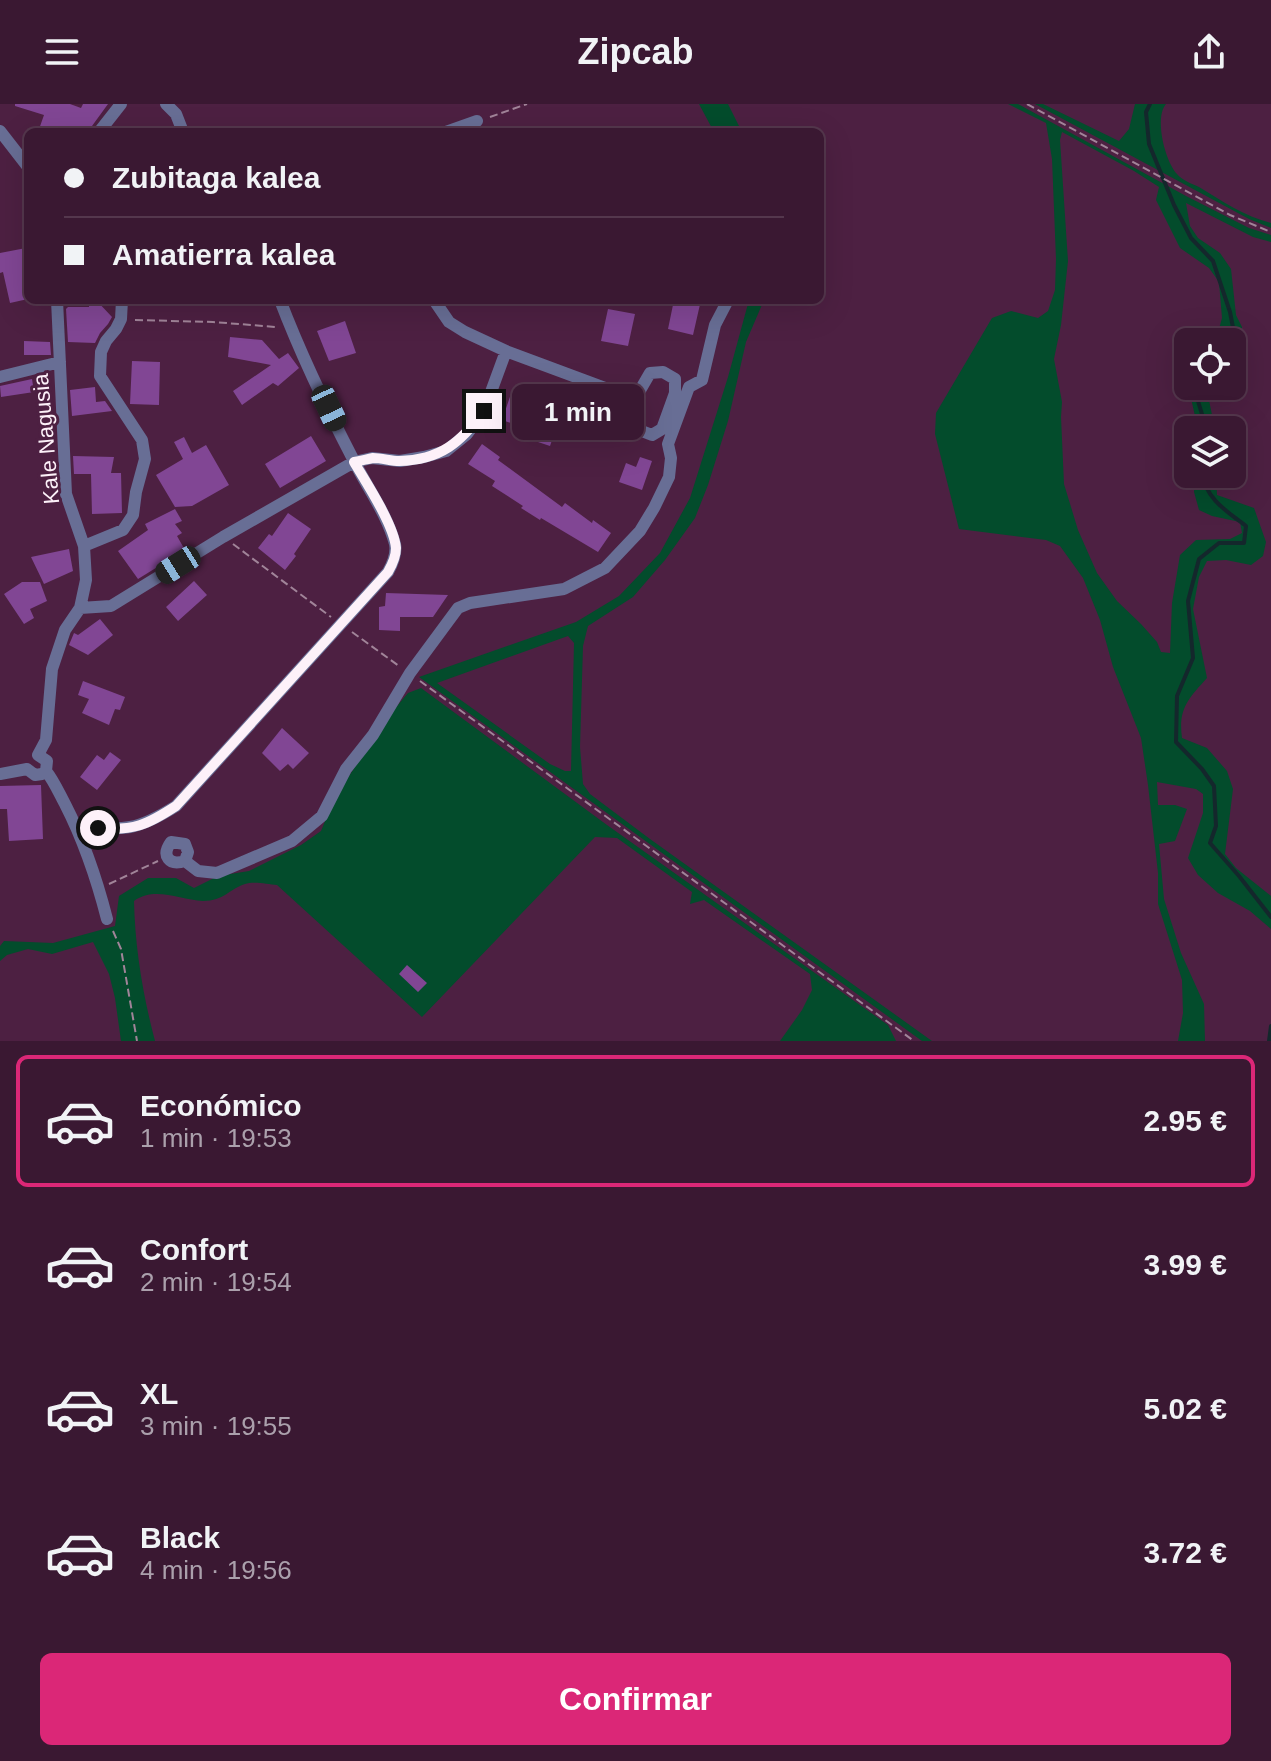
<!DOCTYPE html>
<html lang="es">
<meta charset="utf-8">
<style>
:root{--surface:#3a1832;--page:#41213a;--text:#f1f3f6;--muted:#aba0ac;--line:#54374d;--accent:#db2777}
body{margin:0;font-family:Helvetica,sans-serif;background:var(--page);color:var(--text);height:100vh;display:flex;flex-direction:column;font-size:30px;white-space:nowrap}
*{box-sizing:border-box;margin:0}
p{font-size:26px;color:var(--muted)}
.icon{flex:none;width:44px;height:44px;fill:none;stroke:currentColor;stroke-width:2;stroke-linecap:round;stroke-linejoin:round}
.map{position:relative;height:937px;overflow:hidden}
.details{display:flex;flex-direction:column;background:var(--surface);flex:1}
.details>*{flex:none}
.guide{position:absolute;left:24px;top:24px;width:800px;height:176px;border-radius:12px;box-shadow:0 8px 32px #0002,0 0 0 2px var(--line);display:grid;align-content:center;height:176px;padding:0 40px;background:var(--surface)}
.tools{position:absolute;left:1174px;top:224px;display:grid;gap:16px}
.tools a{display:grid;place-items:center;width:72px;height:72px;border-radius:12px;background:var(--surface);box-shadow:0 8px 32px #0002,0 0 0 2px var(--line);font-size:40px}
.end{position:absolute;width:36px;height:36px;margin:-18px;border:10px solid #fdf1f9;background:#111;box-shadow:0 0 0 4px #111}
.from{border-radius:50%}
.bubble{position:absolute;height:56px;border-radius:12px;background:var(--surface);box-shadow:0 8px 32px #0002,0 0 0 2px var(--line);font-size:26px;font-weight:800;line-height:56px;text-align:center}
.car{position:absolute;width:24px;height:48px;margin:-24px -12px;border-radius:10px;box-shadow:0 0 6px 2px #0007;background:linear-gradient(#222 24%,#8ab4d8 0 40%,#222 0 76%,#8ab4d8 0 86%,#222 0)}
.guide b{display:flex;align-items:center;gap:28px;height:76px;font-size:30px}
.guide b+b{border-top:2px solid var(--line)}
.guide i{width:20px;height:20px;background:var(--text)}
ul{padding:14px 0 0;list-style:none}
li{display:flex;align-items:center;gap:24px;height:132px;margin:0 16px 12px;padding:0 24px;border:4px solid transparent;border-radius:12px}
li div{flex:1}
li b{display:block;font-size:30px}
li em{font-style:normal;font-weight:800}
li.current{border-color:var(--accent)}
li>.icon{width:72px;height:72px;stroke-width:1.5}
.primary-button{display:flex;gap:16px;margin-top:auto;padding:16px 40px}
.primary-button a{flex:1;height:92px;border-radius:12px;background:var(--accent);color:#fff;font-size:32px;font-weight:800;line-height:92px;text-align:center}
header{display:flex;justify-content:space-between;align-items:center;height:104px;padding:0 40px;background:var(--surface);font-size:36px;font-weight:800}
.map>svg:first-child{display:block}
.green{fill:#034c2c;fill-rule:evenodd}
.lines{fill:none;stroke-linecap:round;stroke-linejoin:round}
.stream{stroke:#14272c;stroke-width:4}
.building{fill:#814694}
.path{stroke:#a18499;stroke-width:2;stroke-dasharray:8 4;stroke-linecap:butt}
.minor{stroke:#686e95;stroke-width:12}
.route{stroke:#fdf1f9;stroke-width:10}
.labels{text-anchor:middle;dominant-baseline:central;stroke-width:6;stroke-linejoin:round;paint-order:stroke}
.street-label{font-size:22px;fill:#fdf1f9;stroke:#4d2042}
</style>
<header><svg class="icon" aria-label="menu" viewBox="0 0 24 24"><path d="M4 6h16M4 12h16M4 18h16"/></svg>Zipcab<svg class="icon" aria-label="share" viewBox="0 0 24 24"><path d="M12 15V3M7 8l5-5 5 5M5 13v7h14v-7"/></svg></header>
<div class="map">
<svg width="1271" height="937" viewBox="0 0 1271 937">
<rect width="100%" height="100%" fill="#4d2042"/>
<path class="green" d="M699 0H728L742 28H714Z
M1008 0H1018L1186 92 1249 124 1271 131V138L1253 133 1186 99 1190 122 1198 134 1220 149 1231 165 1236 211 1242 223 1241 242 1232 261V238H1212L1217 232 1222 214 1219 178 1209 164 1180 144 1156 96 1159 83 1134 67 1062 28 1060 36 1068 157 1061 221 1054 255 1062 298 1061 313 1064 380 1078 426 1097 469 1117 497 1141 520 1157 538 1161 548 1170 549 1172 499 1180 451 1196 436 1230 435 1242 429 1240 418 1212 412 1199 406 1194 388 1195 370H1216L1217 391 1254 404 1266 438 1263 452 1251 461 1226 456 1207 457 1199 473 1193 505 1207 574C1188 595 1178 605 1182 634L1207 644 1227 667 1233 685 1225 750 1236 764 1271 792V825L1250 807 1218 789 1198 771 1188 754 1203 709V690L1196 685 1157 678 1158 701H1175L1187 705 1175 737 1159 740 1164 795 1181 849 1204 900 1205 937H1178L1183 909 1182 876 1158 800V769L1148 681 1141 634 1113 563 1100 516 1083 474 1060 442 1046 436 959 425 935 330 936 309 992 214 1011 207 1038 214 1048 207 1055 186 1056 155 1052 55 1046 19Z
M1035 0H1043L1119 37 1129 25 1135 0H1166C1154 14 1165 57 1177 70 1182 76 1192 80 1199 83 1222 97 1244 112 1271 119V124L1249 115Z
M749 196H764L746 238 728 317 708 381 695 414 665 456 633 493 588 522 583 542 580 643 583 680 590 690 650 735 932 937H922L419 573 576 518 619 492 660 449 690 394 728 273ZM568 532 574 539 571 667H565L550 660 437 579Z
M1188 279V282H1209L1208 291 1215 326H1197V321L1188 281Z
M421 584 607 721 888 921 896 937H780L802 906 812 886 810 870 704 796 690 800 692 788 617 734 595 733 422 913 277 781C268 780 253 777 245 780 229 785 224 797 203 797 180 796 155 782 134 797 135 844 143 892 155 937H121L115 894 109 870 93 838 52 850 28 845 7 851 0 857V842L4 837 53 839 115 822 119 792 148 774H176L194 784 218 772 249 767 301 741 321 727 334 695 386 615 408 589Z"/>
<g class="lines">
<path class="stream" d="M1150 0 1146 8 1149 40 1174 101 1191 134 1213 157 1230 208 1236 239 1232 242
M1195 282 1194 284 1205 320V326
M1204 370C1203 393 1229 409 1246 422L1244 439H1219L1199 455 1188 497 1193 554 1177 592 1176 638 1202 665 1214 682 1216 722 1210 739 1239 772 1271 813
M1269 937 1271 922"/>
</g>
<path class="building" d="M15 0H70L81 4 83 0H108L92 22 90 28H38L44 11 15 2Z
M26 144 28 154V195L10 199 3 168 0 169V149Z
M89 196H96L112 213 108 220 100 229 95 239 68 238 66 205 68 203H89Z
M674 196H701L693 231 668 225Z
M608 205 635 210 628 242 601 237Z
M345 217 356 249 329 257 317 227Z
M230 233 262 236 279 255 288 249 299 264 278 282 273 279 242 301 233 287 271 261 228 253Z
M24 237 50 238 51 251H24Z
M132 257 160 258 159 301 130 300Z
M32 275 34 288 1 293 0 282Z
M95 283 96 298 105 297 112 307 72 312 70 286Z
M512 287 563 304 550 342 520 332 523 323 502 316Z
M311 332 326 357 280 384 265 360Z
M184 333 192 349 206 341 229 381 192 402 175 403 156 371 183 355 174 338Z
M482 340 500 353 498 356 562 403 565 399 592 419 593 416 611 429 598 448 541 414 540 416 521 404 523 402 492 382 495 377 468 360Z
M73 352 114 353 111 369H121L122 409 92 410 91 370H74Z
M640 353 652 357 642 386 619 378 626 359 636 363Z
M175 405 182 417 175 420 182 429 177 432 185 446 138 475 118 447 148 426 145 420Z
M288 409 311 425 294 450 296 452 285 466 258 444 269 430 272 432Z
M69 445 73 467 44 480 31 453Z
M194 477 207 491 178 517 166 503Z
M22 478H40L47 497 30 505 34 514 24 520 4 490Z
M386 489 448 491 433 513H400V527L379 526V503L385 502Z
M100 515 113 531 88 551 69 541 74 529 78 531Z
M83 577 125 593 120 606 115 605 109 621 82 609 89 595 78 591Z
M282 624 309 649 293 665 288 660 280 667 262 649Z
M110 648 121 656 97 686 80 673 97 651 104 656Z
M41 681 43 735 9 737 7 705H0V682Z
M407 861 427 879 418 888 399 870Z"/>
<g class="lines">
<path class="path" d="M1027 0 1230 111 1271 128
M490 13 527 0
M135 216 213 218 276 223
M233 440 331 513
M352 528 399 562
M420 577 914 937
M109 780 158 757
M113 827 121 845 137 937"/>
<path class="minor" d="M166 0 176 10 183 28
M0 27 28 63
M99 28 121 0
M446 28 477 17
M434 196 449 218 465 228 506 247 635 295
M663 268 675 275V289L662 325 652 331 634 324 629 315 635 295 650 269Z
M0 273 60 258
M84 442 123 426 133 411 136 388 145 355 142 336 100 272 101 248 106 237 116 225 121 215 122 196
M80 504 111 502 223 433 354 358 372 354 400 357 424 353 446 347 467 330 484 307 506 247
M38 651 46 636 52 565 65 526 80 504 86 476 84 442 66 390 57 196
M27 665 35 671 42 670 46 667 47 657 38 651
M46 667C54 677 59 689 65 700 84 737 97 776 107 815
M0 670 27 665
M77 722C124 726 135 728 176 702L388 468C393 459 397 450 395 440 387 410 368 385 354 357 327 305 301 251 280 196
M185 757 188 748 185 740 171 738C161 752 169 762 185 757L198 767 217 769 292 737 322 712 346 665 373 631 410 569 458 504 470 499 564 485 605 464 640 427 654 404 669 373 671 354 668 340 689 283 702 276 715 221 728 196"/>
</g>
<g class="lines">
<path class="route" d="M98 724C134 727 147 721 176 702L388 468C392 461 396 453 396 444 394 421 367 380 354 358 361 357 367 355 373 354 382 354 391 357 399 357 441 356 461 338 484 307"/>
</g>
<g class="labels">
<g class="street-label">
<text transform="translate(46 335) rotate(-95)">Kale Nagusia</text>
</g>
</g>
</svg>
<div class="tools">
<a><svg class="icon" aria-label="locate" viewBox="0 0 24 24"><circle cx="12" cy="12" r="6"/><path d="M12 2v4M12 18v4M2 12h4M18 12h4"/></svg></a>
<a><svg class="icon" aria-label="layers" viewBox="0 0 24 24"><path d="M12 4l9 5-9 5-9-5zM3 14l9 5 9-5"/></svg></a>
</div>
<i class="end from" style="left:98px;top:724px"></i>
<i class="end" style="left:484px;top:307px"></i>
<div class="bubble" style="left:512px;top:280px;width:132px">1 min</div>
<i class="car" style="left:329px;top:304px;rotate:155deg"></i>
<i class="car" style="left:178px;top:461px;rotate:238deg"></i>
<div class="guide">
<b><i class="from"></i>Zubitaga kalea</b>
<b><i></i>Amatierra kalea</b>
</div>
</div>
<section class="details">
<ul>
<li class="current"><svg class="icon" aria-label="car" viewBox="0 0 24 24"><path d="M5 17H2v-5l4-1 3-4h7l3 4 3 1v5h-3M9 17h6M6 11h13"/><circle cx="7" cy="17" r="2"/><circle cx="17" cy="17" r="2"/></svg><div><b>Económico</b><p>1 min · 19:53</p></div><em>2.95 €</em></li>
<li><svg class="icon" aria-label="car" viewBox="0 0 24 24"><path d="M5 17H2v-5l4-1 3-4h7l3 4 3 1v5h-3M9 17h6M6 11h13"/><circle cx="7" cy="17" r="2"/><circle cx="17" cy="17" r="2"/></svg><div><b>Confort</b><p>2 min · 19:54</p></div><em>3.99 €</em></li>
<li><svg class="icon" aria-label="car" viewBox="0 0 24 24"><path d="M5 17H2v-5l4-1 3-4h7l3 4 3 1v5h-3M9 17h6M6 11h13"/><circle cx="7" cy="17" r="2"/><circle cx="17" cy="17" r="2"/></svg><div><b>XL</b><p>3 min · 19:55</p></div><em>5.02 €</em></li>
<li><svg class="icon" aria-label="car" viewBox="0 0 24 24"><path d="M5 17H2v-5l4-1 3-4h7l3 4 3 1v5h-3M9 17h6M6 11h13"/><circle cx="7" cy="17" r="2"/><circle cx="17" cy="17" r="2"/></svg><div><b>Black</b><p>4 min · 19:56</p></div><em>3.72 €</em></li>
</ul>
<div class="primary-button"><a>Confirmar</a></div>
</section>
